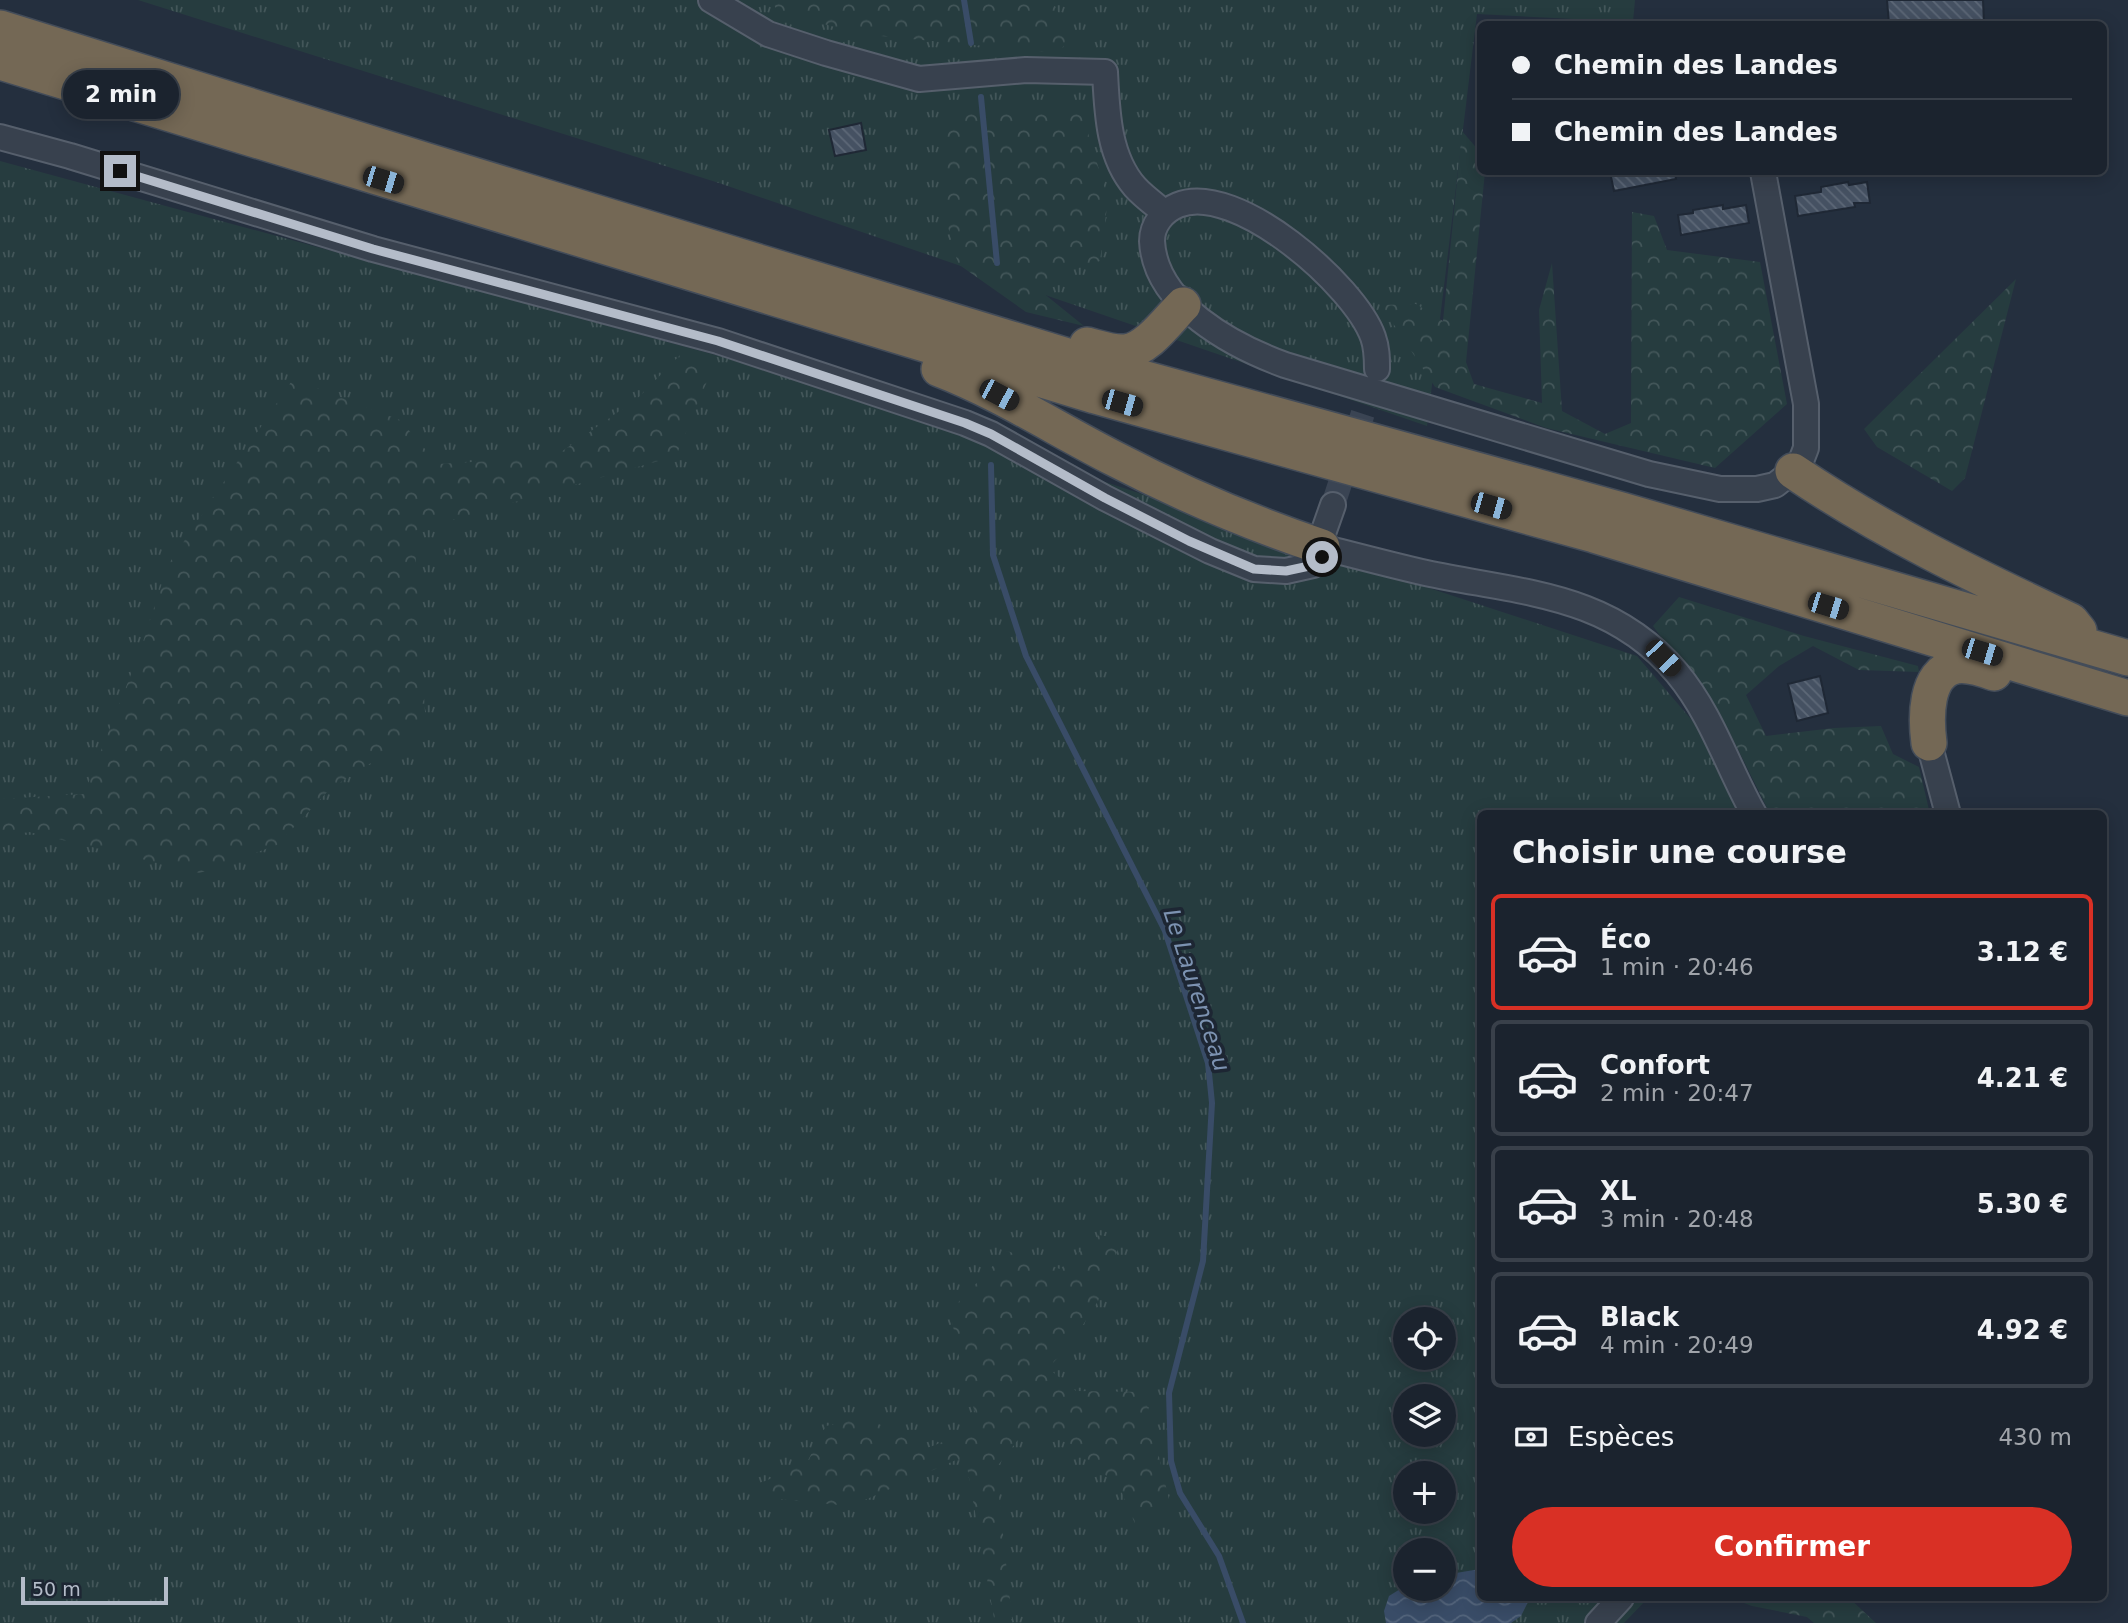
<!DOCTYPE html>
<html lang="fr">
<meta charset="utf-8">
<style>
:root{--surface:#1b232e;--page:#242b36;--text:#f1f3f6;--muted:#a0a4aa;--line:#39404a;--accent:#d93025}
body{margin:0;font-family:"DejaVu Sans",sans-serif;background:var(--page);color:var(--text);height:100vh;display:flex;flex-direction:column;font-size:26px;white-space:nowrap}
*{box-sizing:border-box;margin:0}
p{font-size:23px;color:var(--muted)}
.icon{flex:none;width:38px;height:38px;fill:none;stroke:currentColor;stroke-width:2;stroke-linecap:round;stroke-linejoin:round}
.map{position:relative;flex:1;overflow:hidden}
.details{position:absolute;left:1477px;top:810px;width:630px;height:791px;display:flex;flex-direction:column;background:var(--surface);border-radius:10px;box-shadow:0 4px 18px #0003,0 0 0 2px var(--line)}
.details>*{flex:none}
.top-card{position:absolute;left:1477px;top:21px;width:630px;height:154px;border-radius:10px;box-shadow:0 4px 18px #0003,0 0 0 2px var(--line);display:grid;align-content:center;height:154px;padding:0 35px;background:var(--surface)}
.controls{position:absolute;left:1393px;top:1307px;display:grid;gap:14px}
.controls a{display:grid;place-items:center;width:63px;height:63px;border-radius:50%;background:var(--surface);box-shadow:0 4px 18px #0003,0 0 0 2px var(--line);font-size:35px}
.scale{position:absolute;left:21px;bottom:18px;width:147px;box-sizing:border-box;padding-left:7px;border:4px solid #b4bcc9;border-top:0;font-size:19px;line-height:24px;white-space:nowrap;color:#b4bcc9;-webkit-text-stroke:5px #1d2633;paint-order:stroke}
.end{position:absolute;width:32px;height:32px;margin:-16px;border:9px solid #b4bcc9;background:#111;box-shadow:0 0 0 4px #111}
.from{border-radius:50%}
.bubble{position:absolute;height:49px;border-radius:24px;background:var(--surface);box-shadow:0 4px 18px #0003,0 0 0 2px var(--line);font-size:23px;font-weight:700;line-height:49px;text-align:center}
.car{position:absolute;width:21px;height:42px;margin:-21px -10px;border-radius:9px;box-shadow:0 0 5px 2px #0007;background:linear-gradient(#222 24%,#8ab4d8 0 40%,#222 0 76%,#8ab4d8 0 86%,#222 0)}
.top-card b{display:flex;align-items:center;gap:24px;height:66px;font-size:26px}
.top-card b+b{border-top:2px solid var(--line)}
.top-card i{width:18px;height:18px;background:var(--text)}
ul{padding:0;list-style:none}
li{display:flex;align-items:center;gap:21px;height:116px;margin:0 14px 10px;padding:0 21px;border:4px solid var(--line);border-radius:10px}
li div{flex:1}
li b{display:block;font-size:26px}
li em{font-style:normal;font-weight:700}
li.active{border-color:var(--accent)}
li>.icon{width:63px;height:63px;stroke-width:1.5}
h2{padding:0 35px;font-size:32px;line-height:84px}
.pay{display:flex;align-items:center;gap:18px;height:77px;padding:0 35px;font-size:26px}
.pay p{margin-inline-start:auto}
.primary-button{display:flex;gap:14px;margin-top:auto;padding:14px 35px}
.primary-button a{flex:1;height:80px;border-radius:42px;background:var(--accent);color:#fff;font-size:28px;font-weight:700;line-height:80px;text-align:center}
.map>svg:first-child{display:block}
.grass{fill:url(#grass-tufts);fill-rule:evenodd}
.forest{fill:url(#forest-crowns)}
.water{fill:url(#water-waves)}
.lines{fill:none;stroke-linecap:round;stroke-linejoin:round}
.stream{stroke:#394c67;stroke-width:6}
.building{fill:url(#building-back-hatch);stroke:#1f2835;stroke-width:2}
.minor-tunnel{stroke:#3a4453;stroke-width:24;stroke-dasharray:24 12;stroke-linecap:butt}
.minor-casing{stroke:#565f6c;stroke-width:28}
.highway-casing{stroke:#434c59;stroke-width:38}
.minor{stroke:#38414e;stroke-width:24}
.highway{stroke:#746855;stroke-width:35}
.route{stroke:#b4bcc9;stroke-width:9}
.labels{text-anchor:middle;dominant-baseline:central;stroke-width:7;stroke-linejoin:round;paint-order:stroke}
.water-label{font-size:23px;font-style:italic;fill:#7c92b1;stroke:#1d2633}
</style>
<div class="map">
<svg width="2128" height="1623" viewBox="0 0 2128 1623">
<defs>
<pattern id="grass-tufts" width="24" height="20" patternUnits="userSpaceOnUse" patternTransform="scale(1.75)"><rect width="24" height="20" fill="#263c3f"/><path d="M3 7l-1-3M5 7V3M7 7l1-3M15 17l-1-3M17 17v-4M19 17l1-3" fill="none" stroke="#435659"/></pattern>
<pattern id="forest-crowns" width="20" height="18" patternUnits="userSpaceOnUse" patternTransform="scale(1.75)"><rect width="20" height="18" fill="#263c3f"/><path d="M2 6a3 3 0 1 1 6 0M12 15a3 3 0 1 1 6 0" fill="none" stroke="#435659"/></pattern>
<pattern id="water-waves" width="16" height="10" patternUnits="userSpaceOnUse" patternTransform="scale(1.75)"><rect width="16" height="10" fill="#394c67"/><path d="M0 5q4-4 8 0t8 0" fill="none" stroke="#53647b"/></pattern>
<pattern id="building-back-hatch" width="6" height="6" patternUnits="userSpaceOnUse" patternTransform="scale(1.75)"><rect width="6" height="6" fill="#455162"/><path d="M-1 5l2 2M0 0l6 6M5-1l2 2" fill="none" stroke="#5d6877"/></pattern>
</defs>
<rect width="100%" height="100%" fill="#242f3e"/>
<path class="grass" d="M138 0H1635L1633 22 1477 14 1427 426 719 183Z
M0 161 723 357 1637 656 1772 814H1480V1598H1648L1624 1623H0ZM1405 1320H1444V1358H1405ZM1405 1396H1444V1435H1405ZM1405 1474H1444V1512H1405ZM1405 1550H1444V1589H1405Z"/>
<path class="forest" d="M772 0H977L1055 6 1071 37 1058 53 860 34 777 11Z
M1080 107 1108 199 1100 261 1061 273 1037 288 1084 326 1026 312 958 264 947 223 944 108Z
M1462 131 1480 152V172H1485L1466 362 1474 384 1542 403 1539 310 1552 263 1562 411 1605 434 1631 423 1632 212 1654 216 1667 250 1760 262 1787 404 1715 468 1546 428 1435 387 1381 305 1416 304 1443 321Z
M2016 279 1965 478 1952 491 1877 447 1864 429Z
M684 351 713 367 676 456 414 531 426 728 330 789 277 845 200 873 29 832 0 837V799L84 794 139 654 168 565 293 379 400 420 438 464 554 457 638 398Z
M1679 597 1804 636 1918 666 1919 672 1859 670 1813 646 1779 666 1746 695 1766 736 1834 728 1881 726 1893 754 1919 767 1930 814H1770L1727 727 1653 626Z
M1099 1235 1122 1239 1098 1301 1071 1344 1048 1368 1076 1391 1144 1392 1170 1504 1136 1526 1120 1488 1052 1428 1021 1436 996 1468 1012 1619 994 1618 966 1461 956 1460 851 1506 766 1498 760 1483 806 1464 826 1426 866 1417 925 1449 980 1427 963 1376 950 1311 1007 1251 1060 1269Z
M1731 1598H1849L1876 1623H1814L1807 1617 1752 1606Z"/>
<path class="water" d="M1480 1569V1598H1530L1521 1616 1511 1623H1386L1384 1611 1389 1596 1405 1586V1589H1444V1575Z"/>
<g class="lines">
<path class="stream" d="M964 0 971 43
M981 97 997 263
M991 465 993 555 1026 656 1165 931 1208 1063 1212 1103 1203 1261 1169 1393 1171 1461 1180 1493 1219 1556 1243 1623"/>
</g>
<path class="building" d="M1887 0H1983L1984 24H1889Z
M861 123 866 150 835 156 829 130Z
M1610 172H1675L1676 179 1614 191Z
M1848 182 1849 185 1867 182 1870 203H1854L1855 207 1798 216 1795 196 1821 192V187Z
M1723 205V209L1746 205 1749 223 1681 235 1678 215 1693 213V210Z
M1820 676 1828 713 1797 721 1788 684Z"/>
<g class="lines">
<path class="minor-tunnel" d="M1333 505 1376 373"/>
<g class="minor-casing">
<path id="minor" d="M711 0 768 34 826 53 919 79 1026 70 1105 72C1107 111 1108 156 1135 187 1143 196 1154 204 1164 212
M0 137 70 156 373 249 718 341 965 423 991 434 1105 498 1210 551 1254 569 1286 571 1313 565 1322 557 1321 539 1333 505
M1377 369C1377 358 1377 348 1373 337 1355 286 1236 181 1178 205 1163 211 1152 225 1152 241 1155 305 1233 346 1285 365L1649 474 1720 489H1757L1775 485 1793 471 1801 461 1806 448V404L1763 172
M1322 547C1357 556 1391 565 1426 573 1520 593 1610 593 1677 673 1712 715 1728 768 1754 814
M1929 743 1948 814
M1598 1623 1621 1598"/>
</g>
<g class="highway-casing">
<path id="highway" d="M0 28 437 164 1110 369 1622 510 2128 658
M0 62 1095 396 1594 535 2128 698
M1087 345C1099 348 1112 353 1125 352 1147 350 1168 320 1183 305
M939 369C1001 393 1056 429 1115 459 1182 494 1251 523 1322 547
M1793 471C1880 530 1975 576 2071 621L2079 631
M1929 743C1926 720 1924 672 1956 666 1968 664 1983 669 1994 673"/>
</g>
<use href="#minor" class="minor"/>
<use href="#highway" class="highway"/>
</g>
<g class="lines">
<path class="route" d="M120 171 373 249 718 341 965 423 991 434 1105 498 1189 541 1254 569 1286 571 1314 565 1322 557"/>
</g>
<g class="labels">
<g class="water-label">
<text transform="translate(1197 990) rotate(72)">Le Laurenceau</text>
</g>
</g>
</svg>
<div class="controls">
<a><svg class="icon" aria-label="locate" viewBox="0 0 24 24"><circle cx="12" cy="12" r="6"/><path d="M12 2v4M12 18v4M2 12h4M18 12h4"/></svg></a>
<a><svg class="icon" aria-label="layers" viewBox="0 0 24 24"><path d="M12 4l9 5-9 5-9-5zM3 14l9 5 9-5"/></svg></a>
<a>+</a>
<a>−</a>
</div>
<div class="scale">50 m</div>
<i class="end from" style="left:1322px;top:557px"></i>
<i class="end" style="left:120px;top:171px"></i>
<div class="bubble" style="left:63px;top:70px;width:116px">2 min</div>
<i class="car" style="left:383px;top:180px;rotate:107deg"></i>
<i class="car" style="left:999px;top:395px;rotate:118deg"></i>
<i class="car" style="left:1122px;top:403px;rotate:106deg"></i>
<i class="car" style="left:1491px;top:506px;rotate:106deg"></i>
<i class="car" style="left:1828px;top:606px;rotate:107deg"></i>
<i class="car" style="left:1982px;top:652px;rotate:107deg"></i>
<i class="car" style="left:1663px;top:658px;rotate:136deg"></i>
<div class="top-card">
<b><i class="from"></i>Chemin des Landes</b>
<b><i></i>Chemin des Landes</b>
</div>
<section class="details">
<h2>Choisir une course</h2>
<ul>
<li class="active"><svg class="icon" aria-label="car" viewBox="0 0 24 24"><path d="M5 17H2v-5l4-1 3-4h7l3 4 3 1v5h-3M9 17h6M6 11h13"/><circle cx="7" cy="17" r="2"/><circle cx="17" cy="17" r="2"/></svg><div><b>Éco</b><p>1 min · 20:46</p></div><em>3.12 €</em></li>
<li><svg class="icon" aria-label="car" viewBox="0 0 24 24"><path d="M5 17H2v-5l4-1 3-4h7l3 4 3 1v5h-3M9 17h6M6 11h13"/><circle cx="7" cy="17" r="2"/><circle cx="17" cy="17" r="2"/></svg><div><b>Confort</b><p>2 min · 20:47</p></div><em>4.21 €</em></li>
<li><svg class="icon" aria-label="car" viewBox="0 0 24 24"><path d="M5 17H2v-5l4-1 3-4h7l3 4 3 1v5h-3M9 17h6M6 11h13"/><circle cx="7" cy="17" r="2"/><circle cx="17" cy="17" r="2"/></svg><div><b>XL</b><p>3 min · 20:48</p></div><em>5.30 €</em></li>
<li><svg class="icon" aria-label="car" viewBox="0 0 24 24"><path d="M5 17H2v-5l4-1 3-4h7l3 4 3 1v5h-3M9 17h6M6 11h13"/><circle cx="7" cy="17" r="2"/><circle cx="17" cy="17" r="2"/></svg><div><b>Black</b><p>4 min · 20:49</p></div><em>4.92 €</em></li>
</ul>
<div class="pay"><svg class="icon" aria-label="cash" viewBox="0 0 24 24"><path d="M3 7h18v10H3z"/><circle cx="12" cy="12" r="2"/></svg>Espèces<p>430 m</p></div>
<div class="primary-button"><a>Confirmer</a></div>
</section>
</div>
